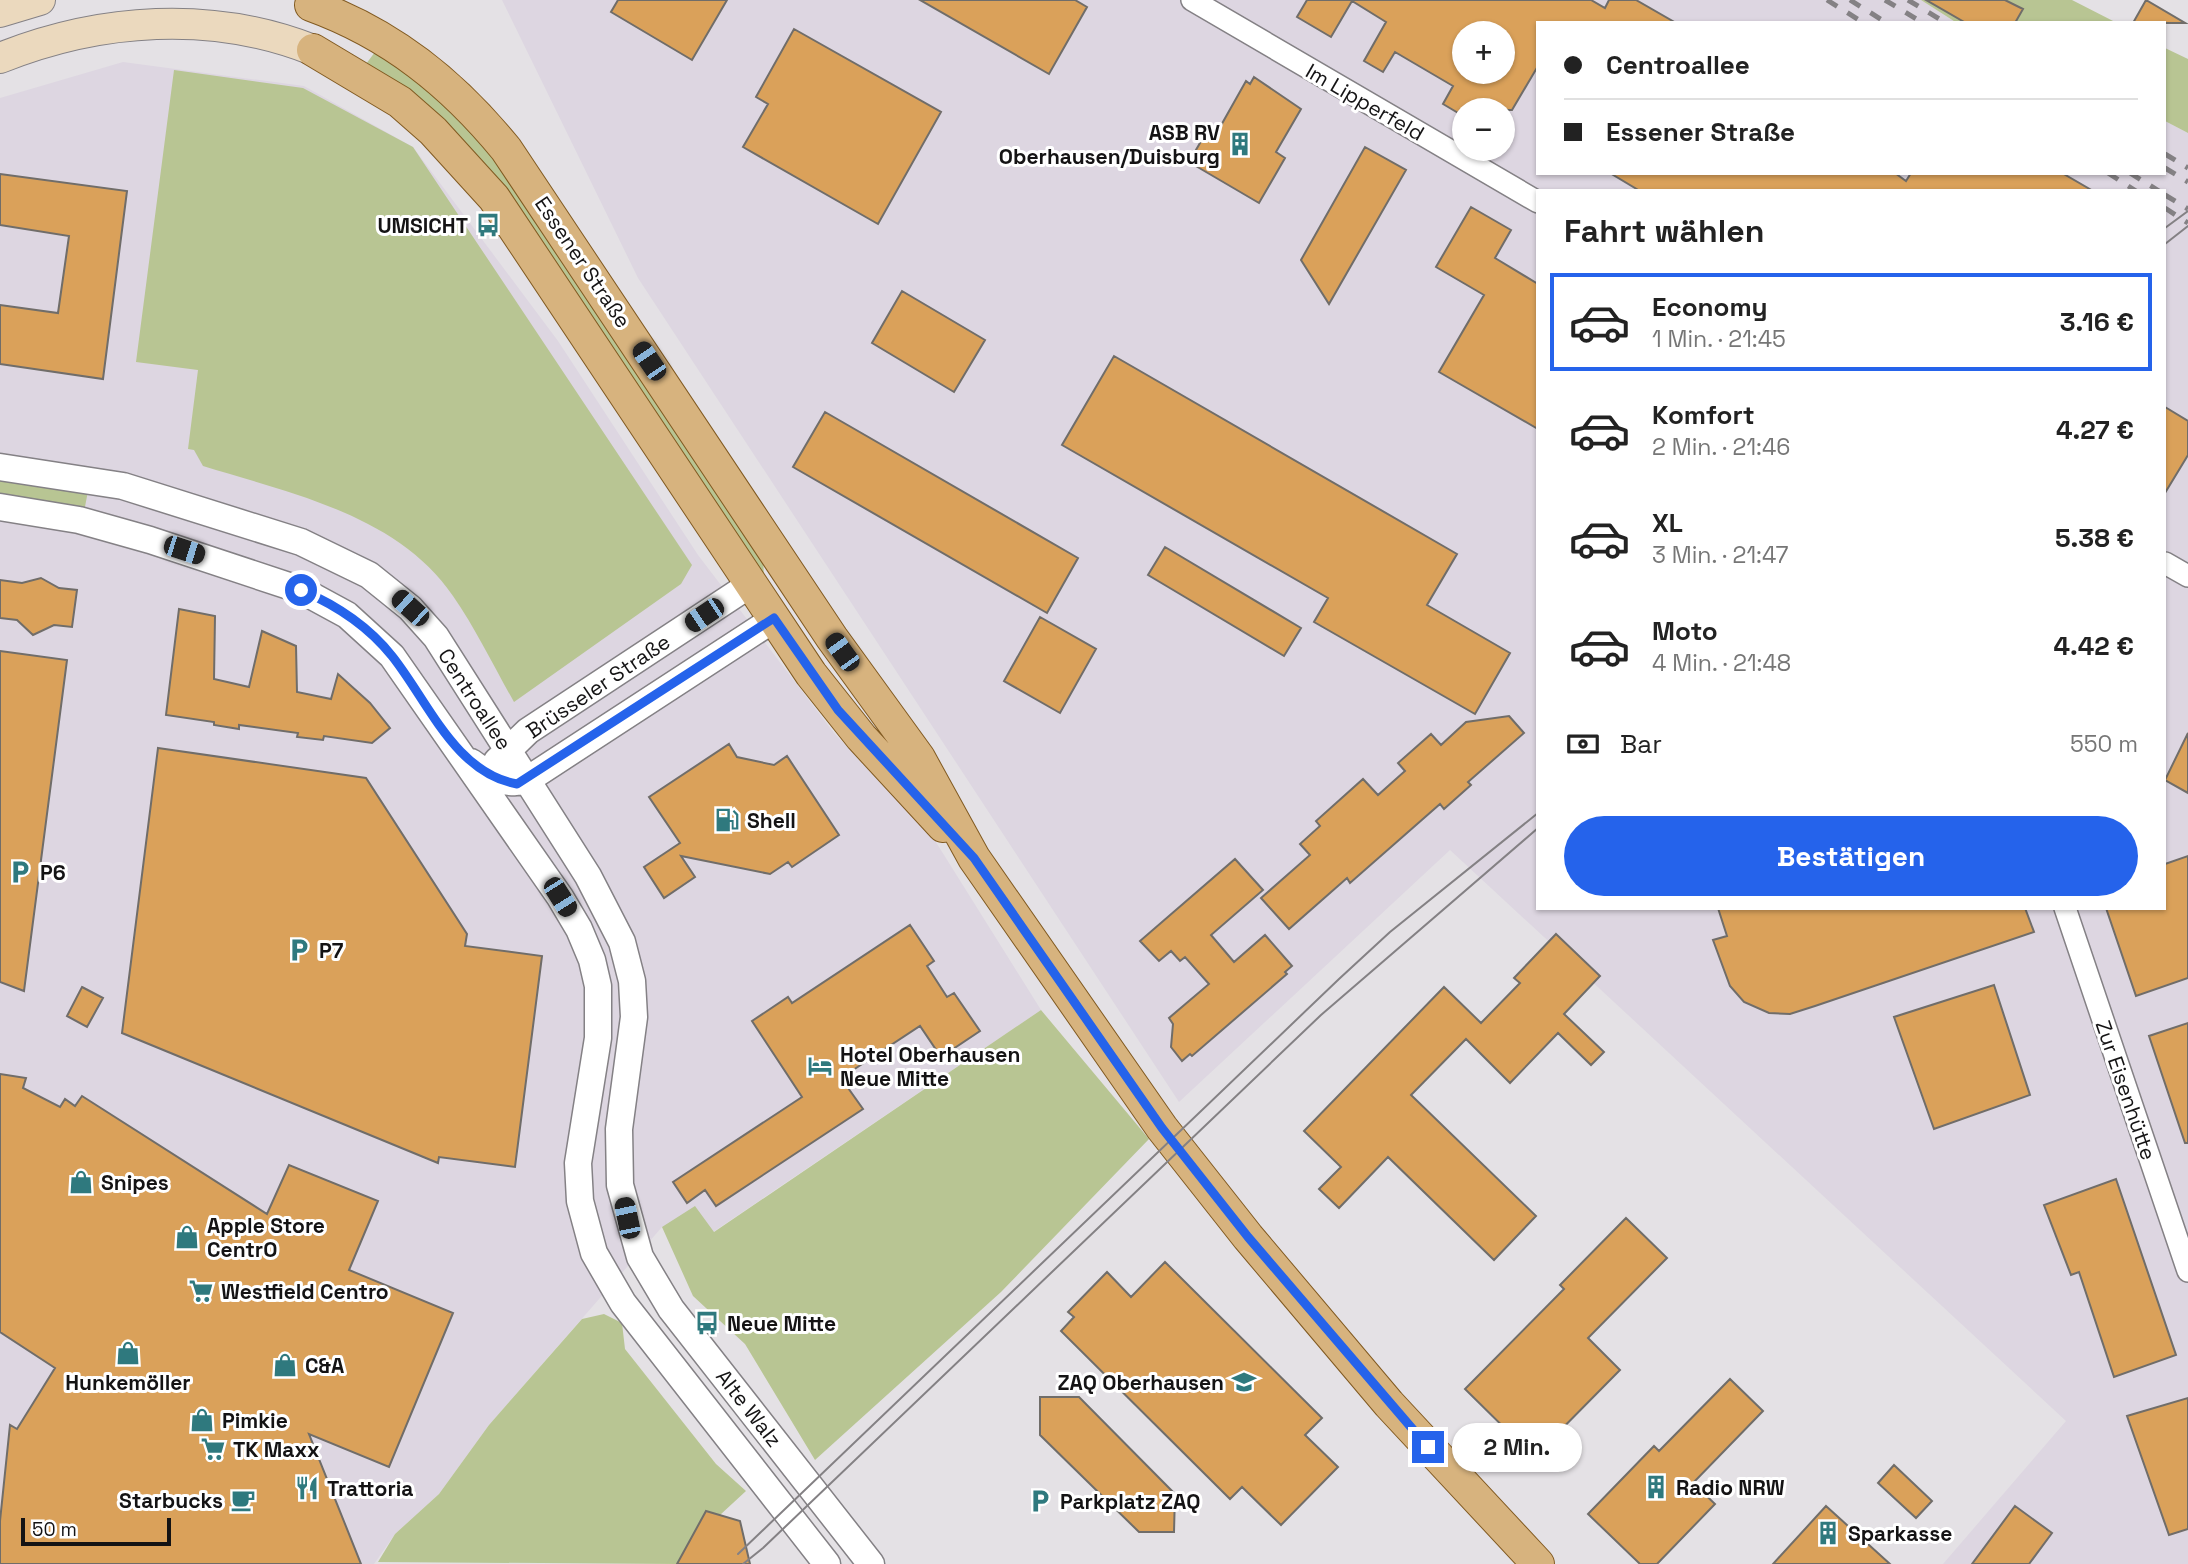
<!DOCTYPE html>
<html lang="de">
<meta charset="utf-8">
<style>
:root{--surface:#fff;--page:#f2f2f2;--text:#222;--muted:#767676;--line:#e0e0e0;--accent:#2563eb}
body{margin:0;font-family:"Space Grotesk",sans-serif;background:var(--page);color:var(--text);height:100vh;display:flex;flex-direction:column;font-size:26px;white-space:nowrap}
*{box-sizing:border-box;margin:0}
p{font-size:23px;color:var(--muted)}
.icon{flex:none;width:38px;height:38px;fill:none;stroke:currentColor;stroke-width:2;stroke-linecap:round;stroke-linejoin:round}
.map{position:relative;flex:1;overflow:hidden}
.side{position:absolute;left:1536px;top:189px;width:630px;height:721px;display:flex;flex-direction:column;background:var(--surface);border-radius:0px;box-shadow:0 2px 5px #0004}
.side>*{flex:none}
.top-card{position:absolute;left:1536px;top:21px;width:630px;height:154px;border-radius:0px;box-shadow:0 2px 5px #0004;display:grid;align-content:center;height:154px;padding:0 28px;background:var(--surface)}
.fabs{position:absolute;left:1452px;top:21px;display:grid;gap:14px}
.fabs a{display:grid;place-items:center;width:63px;height:63px;border-radius:50%;background:var(--surface);box-shadow:0 2px 5px #0004;font-size:35px}
.scale{position:absolute;left:21px;bottom:18px;width:150px;box-sizing:border-box;padding-left:7px;border:4px solid #141314;border-top:0;font-size:19px;line-height:24px;white-space:nowrap;color:#141314;-webkit-text-stroke:5px #fff;paint-order:stroke}
.end{position:absolute;width:32px;height:32px;margin:-16px;border:9px solid #2563eb;background:#fff;box-shadow:0 0 0 4px #fff}
.from{border-radius:50%}
.bubble{position:absolute;height:49px;border-radius:24px;background:var(--surface);box-shadow:0 2px 5px #0004;font-size:23px;font-weight:700;line-height:49px;text-align:center}
.car{position:absolute;width:21px;height:42px;margin:-21px -10px;border-radius:9px;box-shadow:0 0 5px 2px #0007;background:linear-gradient(#222 24%,#8ab4d8 0 40%,#222 0 76%,#8ab4d8 0 86%,#222 0)}
.top-card b{display:flex;align-items:center;gap:24px;height:66px;font-size:26px}
.top-card b+b{border-top:2px solid var(--line)}
.top-card i{width:18px;height:18px;background:var(--text)}
ul{padding:0;list-style:none}
li{display:flex;align-items:center;gap:21px;height:98px;margin:0 14px 10px;padding:0 14px;border:4px solid transparent;border-radius:0px}
li div{flex:1}
li b{display:block;font-size:26px}
li em{font-style:normal;font-weight:700}
li.selected{border-color:var(--accent)}
li>.icon{width:63px;height:63px;stroke-width:1.5}
h2{padding:0 28px;font-size:32px;line-height:84px}
.pay{display:flex;align-items:center;gap:18px;height:77px;padding:0 28px;font-size:26px}
.pay p{margin-inline-start:auto}
.action{display:flex;gap:14px;margin-top:auto;padding:14px 28px}
.action a{flex:1;height:80px;border-radius:42px;background:var(--accent);color:#fff;font-size:28px;font-weight:700;line-height:80px;text-align:center}
.map>svg:first-child{display:block}
.built{fill:#ddd6e1;fill-rule:evenodd}
.green{fill:#b8c593}
.building{fill:#daa15a;stroke:#706d69;stroke-width:2;fill-rule:evenodd}
.lines{fill:none;stroke-linecap:round;stroke-linejoin:round}
.minor-casing{stroke:#848185;stroke-width:24}
.tertiary-casing{stroke:#848185;stroke-width:29}
.secondary-casing{stroke:#848185;stroke-width:32}
.primary-casing{stroke:#815a21;stroke-width:34}
.minor{stroke:#fff;stroke-width:21}
.tertiary{stroke:#fff;stroke-width:26}
.secondary{stroke:#ebd9be;stroke-width:30}
.primary{stroke:#d7b37e;stroke-width:32}
.tram{stroke:#848184;stroke-width:2}
.rail{stroke:#848184;stroke-width:5;stroke-dasharray:12 12;stroke-linecap:butt}
.route{stroke:#2563eb;stroke-width:9}
.labels{text-anchor:middle;dominant-baseline:central;stroke-width:6;stroke-linejoin:round;paint-order:stroke}
.street-label{font-size:21px;fill:#141314;stroke:#fff}
.poi-label{font-size:21px;font-weight:bold;fill:#141314;stroke:#fff;text-anchor:start}
</style>
<div class="map">
<svg width="2188" height="1564" viewBox="0 0 2188 1564">
<rect width="100%" height="100%" fill="#e4e1e5"/>
<path class="built" d="M502 0H1921L1957 23H1538V173H2165V121L2188 133V1564H1943L2066 1421 1450 850 1179 1102 638 278ZM1465 33H1503V72H1465ZM1465 110H1503V149H1465ZM1538 191H2165V908H1538Z
M123 62 304 86 413 147 558 341 698 555 834 733 934 839 1041 1010 713 1232 662 1227 489 1425 439 1494 395 1534 374 1564H0V98Z"/>
<path class="green" d="M1921 0H2072L2117 23H1957Z
M378 48 483 138 763 554 764 579 524 224 363 68Z
M2165 48 2188 59V133L2165 121Z
M174 70 303 88 413 147 692 565 681 584 514 702C494 667 476 629 453 596 398 515 290 493 203 466L194 450 188 449 198 370 136 362Z
M0 479 88 491 84 512 0 500Z
M1041 1010 1149 1139 1001 1292 815 1460 745 1344 693 1296 662 1227 695 1206 714 1232Z
M604 1314 622 1323 625 1349 716 1464 746 1491 720 1515 706 1511 677 1564 378 1562 395 1534 439 1494 489 1425 582 1319Z"/>
<path class="building" d="M618 0H727L692 60 611 12Z
M920 0H1075L1087 7 1049 74Z
M1307 0H1591L1605 8 1609 0H1636L1676 23H1538V66L1512 110H1465V117L1443 104 1453 86 1395 52 1383 72 1364 61 1386 22 1352 1 1331 37 1297 17ZM1465 33H1503V72H1465Z
M1926 0H2005L2023 9 2015 23H1966Z
M2146 0 2185 23H2133Z
M794 29 941 112 878 224 743 147 768 104 756 97Z
M1254 77 1301 109 1276 152 1285 158 1259 203 1189 162 1207 131 1215 136 1246 81 1250 84Z
M1365 147 1406 170 1329 304 1301 260Z
M1610 173H1895L1906 181 1911 173H2062L2093 191H1640Z
M0 174 127 191 103 379 0 364V305L58 313 69 236 0 225Z
M1471 207 1511 230 1495 258 1538 284V429L1439 372 1484 295 1436 267Z
M902 291 985 340 954 392 872 343Z
M1114 356 1457 554 1427 605 1510 653 1475 714 1314 622 1328 598 1062 445Z
M2165 407 2188 421V455L2165 493Z
M825 412 1078 558 1047 613 793 467Z
M1165 547 1301 628 1284 656 1148 575Z
M41 578 59 588 77 590 72 627 54 625 33 635 17 620 0 618V580L22 583Z
M179 609 215 616 214 679 249 687 262 631 296 646 297 692 331 699 338 674 370 703 390 728 372 743 324 736 323 740 297 737 298 733 239 725V729L214 725V722L166 715Z
M1040 617 1096 649 1060 713 1004 681Z
M0 651 67 660 24 991 0 982Z
M1509 716 1524 733 1468 782 1471 785 1444 809 1440 804 1350 883 1347 878 1289 929 1261 898 1310 855 1300 844 1320 826 1316 821 1363 779 1378 795 1405 771 1398 763 1431 734 1441 745 1466 722Z
M2188 733V793L2165 780Z
M729 744 737 757 774 765 787 756 839 835 792 867 788 862 770 874 681 856 695 877 664 898 644 867 680 843 649 797Z
M158 748 366 778 467 934 465 946 542 956 515 1167 439 1157 438 1163 122 1033Z
M2188 856V978L2136 996 2106 908H2165V864Z
M1235 859 1263 890 1211 935 1234 962 1265 935 1292 966 1285 972 1287 974 1192 1056 1190 1054 1182 1061 1171 1047 1173 1024 1169 1018 1209 984 1185 957 1180 961 1171 951 1159 961 1140 941Z
M1718 908H2025L2034 932 1815 1006 1790 1014 1769 1013 1744 1002 1730 986 1713 940 1727 936Z
M910 925 934 961 927 966 947 997 954 993 980 1031 941 1057 920 1026 841 1078 863 1109 716 1206 705 1190 687 1203 673 1182 802 1097 752 1021 788 997 792 1003Z
M1556 934 1600 976 1564 1014 1604 1052 1591 1065 1558 1033 1510 1083 1466 1039 1411 1095 1536 1216 1494 1260 1388 1157 1339 1208 1319 1189 1341 1167 1304 1131 1444 987 1481 1023 1520 983 1514 978Z
M1994 985 2030 1095 1934 1129 1894 1017Z
M82 987 103 998 87 1027 67 1016Z
M2188 1023V1143H2185L2149 1036Z
M0 1074 26 1078 23 1088 60 1107 65 1099 75 1106 82 1096 267 1214 289 1165 378 1201 349 1270 453 1313 389 1467 309 1434 361 1564H0V1521L10 1425 17 1429 55 1368 0 1332Z
M2116 1179 2176 1355 2114 1377 2079 1272 2071 1275 2044 1205Z
M1626 1218 1667 1258 1588 1338 1620 1370 1534 1457 1465 1389 1564 1289 1560 1285Z
M1165 1262 1322 1418 1305 1435 1338 1467 1281 1525 1242 1487 1230 1499 1061 1331 1074 1317 1068 1312 1107 1272 1131 1297Z
M1730 1379 1763 1411 1693 1483 1715 1504 1657 1564H1640L1588 1514 1654 1446 1659 1451Z
M1040 1397H1079L1175 1494 1174 1532H1139L1040 1435Z
M2188 1398V1529L2169 1535 2127 1416Z
M1894 1465 1932 1501 1916 1518 1878 1483Z
M1826 1506 1890 1564H1773Z
M2015 1506 2052 1533 2029 1564H1972Z
M706 1511 740 1521 750 1564H677Z"/>
<g class="lines">
<g class="minor-casing">
<path id="minor" d="M1192 0 1538 202
M2165 563 2188 576
M2065 908 2188 1271"/>
</g>
<g class="tertiary-casing">
<path id="tertiary" d="M0 467 123 486 301 542 369 575 410 608 436 637 588 876 622 942 632 981 634 1017 619 1129 620 1185 640 1257 671 1309 871 1564
M0 507 79 520 150 540 301 590 347 615 392 656 560 897 579 929 592 960 598 986V1038L578 1163 580 1201 594 1253 623 1303 827 1564
M497 761 528 731 751 584
M471 762C487 774 507 788 527 780L774 619"/>
</g>
<g class="secondary-casing">
<path id="secondary" d="M0 12 40 0
M0 58C100 18 212 10 313 50"/>
</g>
<g class="primary-casing">
<path id="primary" d="M311 5C391 34 452 83 506 149L832 638 919 758 974 858 1162 1128 1248 1237 1389 1404 1538 1564
M313 50 400 102 433 131 494 198 811 674 861 737 943 826"/>
</g>
<use href="#minor" class="minor"/>
<use href="#tertiary" class="tertiary"/>
<use href="#secondary" class="secondary"/>
<use href="#primary" class="primary"/>
<path class="tram" d="M2165 228 2188 211
M2165 244 2188 226
M738 1554 1339 979 1390 932 1538 813
M743 1564 763 1548 1321 1015 1538 828"/>
<path class="rail" d="M1827 0 1864 23
M1850 0 1887 23
M1885 0 1923 23
M1908 0 1946 23
M2165 154 2188 168
M2165 168 2188 182
M2108 173 2136 191
M2130 173 2159 191
M2165 195 2188 209
M2165 208 2188 223"/>
</g>
<g class="lines">
<path class="route" d="M301 590C336 605 369 627 392 656 428 701 455 773 517 784L774 618 838 710 974 858 1162 1128 1248 1237 1428 1447"/>
</g>
<defs>
<g id="building-bare" transform="scale(1.89)"><path d="M-4-6H4V6H1V3H-1V6H-4ZM-2.5-4.3h1.7v1.8h-1.7ZM.8-4.3h1.7v1.8H.8ZM-2.5-1h1.7V.8h-1.7ZM.8-1h1.7V.8H.8Z" fill="#2f797e" stroke="#fff" stroke-width="2.5" paint-order="stroke"/></g>
<g id="bus-bare" transform="scale(1.89)"><path d="M-5-6H5V4H4V6H2V4H-2V6H-4V4H-5ZM-3.5-4V0h7V-4ZM-3.5 1.2v1.5H-2V1.2ZM2 1.2v1.5H3.5V1.2Z" fill="#2f797e" stroke="#fff" stroke-width="2.5" paint-order="stroke"/></g>
<g id="fuel-bare" transform="scale(1.89)"><path d="M-5.5-6h7V0h2V4h1.3V-2.5L3-4.5l.8-.8L6-3V5H2.5V1h-1V6h-7ZM-4.2-4.7v3.2H.2V-4.7Z" fill="#2f797e" stroke="#fff" stroke-width="2.5" paint-order="stroke"/></g>
<g id="parking-bare" transform="scale(1.89)"><path d="M-3.5-5.5H1a3.5 3.5 0 0 1 0 7H-1V5.5H-3.5ZM-1-3.4V-.6H.8a1.4 1.4 0 0 0 0-2.8Z" fill="#2f797e" stroke="#fff" stroke-width="2.5" paint-order="stroke"/></g>
<g id="hotel-bare" transform="scale(1.89)"><path d="M-6-4.5h1.5V1H6V5H4.5V3h-9V5H-6ZM-4 0a1.8 1.8 0 1 1 3.6 0ZM.5 0V-2.5h3Q6-2.5 6 0Z" fill="#2f797e" stroke="#fff" stroke-width="2.5" paint-order="stroke"/></g>
<g id="shop-bare" transform="scale(1.89)"><path d="M-5-2.5h2.3a2.7 3.5 0 0 1 5.4 0H5L5.5 6h-11ZM-1.5-2.5h3a1.5 2.3 0 0 0-3 0Z" fill="#2f797e" stroke="#fff" stroke-width="2.5" paint-order="stroke"/></g>
<g id="supermarket-bare" transform="scale(1.89)"><path d="M-6-5.5h2.5l.6 2H6L4.5 2H-2.5L-4.4-4H-6ZM-1.5 3.2a1.3 1.3 0 1 0 .1 0ZM3 3.2a1.3 1.3 0 1 0 .1 0Z" fill="#2f797e" stroke="#fff" stroke-width="2.5" paint-order="stroke"/></g>
<g id="school-bare" transform="scale(1.89)"><path d="M0-5L7-2L0 1L-7-2ZM-4 1L0 2.5L4 1V4Q0 6-4 4Z" fill="#2f797e" stroke="#fff" stroke-width="2.5" paint-order="stroke"/></g>
<g id="restaurant-bare" transform="scale(1.89)"><path d="M-5-6h1v4h1v-4h1v4h1v-4h1v5L-1.5 .5V6h-2V.5L-5-1ZM5-6V6H3V1.5H1.5Q1.5-4 5-6Z" fill="#2f797e" stroke="#fff" stroke-width="2.5" paint-order="stroke"/></g>
<g id="cafe-bare" transform="scale(1.89)"><path d="M-5.5-4.5H6V0H3Q3 3.5 0 3.5H-2.5Q-5.5 3.5-5.5 0ZM3-3.2v2h1.7v-2ZM-6 4.5H4V6H-6Z" fill="#2f797e" stroke="#fff" stroke-width="2.5" paint-order="stroke"/></g>
</defs>
<g fill-rule="evenodd">
<use href="#building-bare" x="1240" y="144"/>
<use href="#bus-bare" x="488" y="225"/>
<use href="#fuel-bare" x="727" y="820"/>
<use href="#parking-bare" x="20" y="872"/>
<use href="#parking-bare" x="299" y="950"/>
<use href="#hotel-bare" x="820" y="1066"/>
<use href="#shop-bare" x="81" y="1182"/>
<use href="#shop-bare" x="187" y="1237"/>
<use href="#supermarket-bare" x="201" y="1291"/>
<use href="#bus-bare" x="707" y="1323"/>
<use href="#shop-bare" x="128" y="1353"/>
<use href="#shop-bare" x="285" y="1365"/>
<use href="#school-bare" x="1244" y="1382"/>
<use href="#shop-bare" x="202" y="1420"/>
<use href="#supermarket-bare" x="213" y="1449"/>
<use href="#building-bare" x="1656" y="1487"/>
<use href="#restaurant-bare" x="307" y="1488"/>
<use href="#cafe-bare" x="243" y="1500"/>
<use href="#parking-bare" x="1040" y="1501"/>
<use href="#building-bare" x="1828" y="1533"/>
</g>
<g class="labels">
<g class="street-label">
<text transform="translate(1365 102) rotate(30)">Im Lipperfeld</text>
<text transform="translate(583 262) rotate(56)">Essener Straße</text>
<text transform="translate(598 686) rotate(-34)">Brüsseler Straße</text>
<text transform="translate(475 699) rotate(57)">Centroallee</text>
<text transform="translate(2126 1090) rotate(71)">Zur Eisenhütte</text>
<text transform="translate(749 1408) rotate(52)">Alte Walz</text>
</g>
<g class="poi-label">
<text x="1220" y="132" text-anchor="end">ASB RV<tspan x="1220" dy="24">Oberhausen/Duisburg</tspan></text>
<text x="468" y="225" text-anchor="end">UMSICHT</text>
<text x="747" y="820">Shell</text>
<text x="40" y="872">P6</text>
<text x="319" y="950">P7</text>
<text x="840" y="1054">Hotel Oberhausen<tspan x="840" dy="24">Neue Mitte</tspan></text>
<text x="101" y="1182">Snipes</text>
<text x="207" y="1225">Apple Store<tspan x="207" dy="24">CentrO</tspan></text>
<text x="221" y="1291">Westfield Centro</text>
<text x="727" y="1323">Neue Mitte</text>
<text x="305" y="1365">C&amp;A</text>
<text x="128" y="1382" text-anchor="middle">Hunkemöller</text>
<text x="1224" y="1382" text-anchor="end">ZAQ Oberhausen</text>
<text x="222" y="1420">Pimkie</text>
<text x="233" y="1449">TK Maxx</text>
<text x="1676" y="1487">Radio NRW</text>
<text x="327" y="1488">Trattoria</text>
<text x="223" y="1500" text-anchor="end">Starbucks</text>
<text x="1060" y="1501">Parkplatz ZAQ</text>
<text x="1848" y="1533">Sparkasse</text>
</g>
</g>
</svg>
<div class="fabs">
<a>+</a>
<a>−</a>
</div>
<div class="scale">50 m</div>
<i class="end from" style="left:301px;top:590px"></i>
<i class="end" style="left:1428px;top:1447px"></i>
<div class="bubble" style="left:1452px;top:1423px;width:130px">2 Min.</div>
<i class="car" style="left:649px;top:361px;rotate:326deg"></i>
<i class="car" style="left:184px;top:550px;rotate:108deg"></i>
<i class="car" style="left:410px;top:608px;rotate:312deg"></i>
<i class="car" style="left:704px;top:615px;rotate:236deg"></i>
<i class="car" style="left:842px;top:652px;rotate:324deg"></i>
<i class="car" style="left:560px;top:897px;rotate:148deg"></i>
<i class="car" style="left:627px;top:1218px;rotate:348deg"></i>
<div class="top-card">
<b><i class="from"></i>Centroallee</b>
<b><i></i>Essener Straße</b>
</div>
<section class="side">
<h2>Fahrt wählen</h2>
<ul>
<li class="selected"><svg class="icon" aria-label="car" viewBox="0 0 24 24"><path d="M5 17H2v-5l4-1 3-4h7l3 4 3 1v5h-3M9 17h6M6 11h13"/><circle cx="7" cy="17" r="2"/><circle cx="17" cy="17" r="2"/></svg><div><b>Economy</b><p>1 Min. · 21:45</p></div><em>3.16 €</em></li>
<li><svg class="icon" aria-label="car" viewBox="0 0 24 24"><path d="M5 17H2v-5l4-1 3-4h7l3 4 3 1v5h-3M9 17h6M6 11h13"/><circle cx="7" cy="17" r="2"/><circle cx="17" cy="17" r="2"/></svg><div><b>Komfort</b><p>2 Min. · 21:46</p></div><em>4.27 €</em></li>
<li><svg class="icon" aria-label="car" viewBox="0 0 24 24"><path d="M5 17H2v-5l4-1 3-4h7l3 4 3 1v5h-3M9 17h6M6 11h13"/><circle cx="7" cy="17" r="2"/><circle cx="17" cy="17" r="2"/></svg><div><b>XL</b><p>3 Min. · 21:47</p></div><em>5.38 €</em></li>
<li><svg class="icon" aria-label="car" viewBox="0 0 24 24"><path d="M5 17H2v-5l4-1 3-4h7l3 4 3 1v5h-3M9 17h6M6 11h13"/><circle cx="7" cy="17" r="2"/><circle cx="17" cy="17" r="2"/></svg><div><b>Moto</b><p>4 Min. · 21:48</p></div><em>4.42 €</em></li>
</ul>
<div class="pay"><svg class="icon" aria-label="cash" viewBox="0 0 24 24"><path d="M3 7h18v10H3z"/><circle cx="12" cy="12" r="2"/></svg>Bar<p>550 m</p></div>
<div class="action"><a>Bestätigen</a></div>
</section>
</div>
